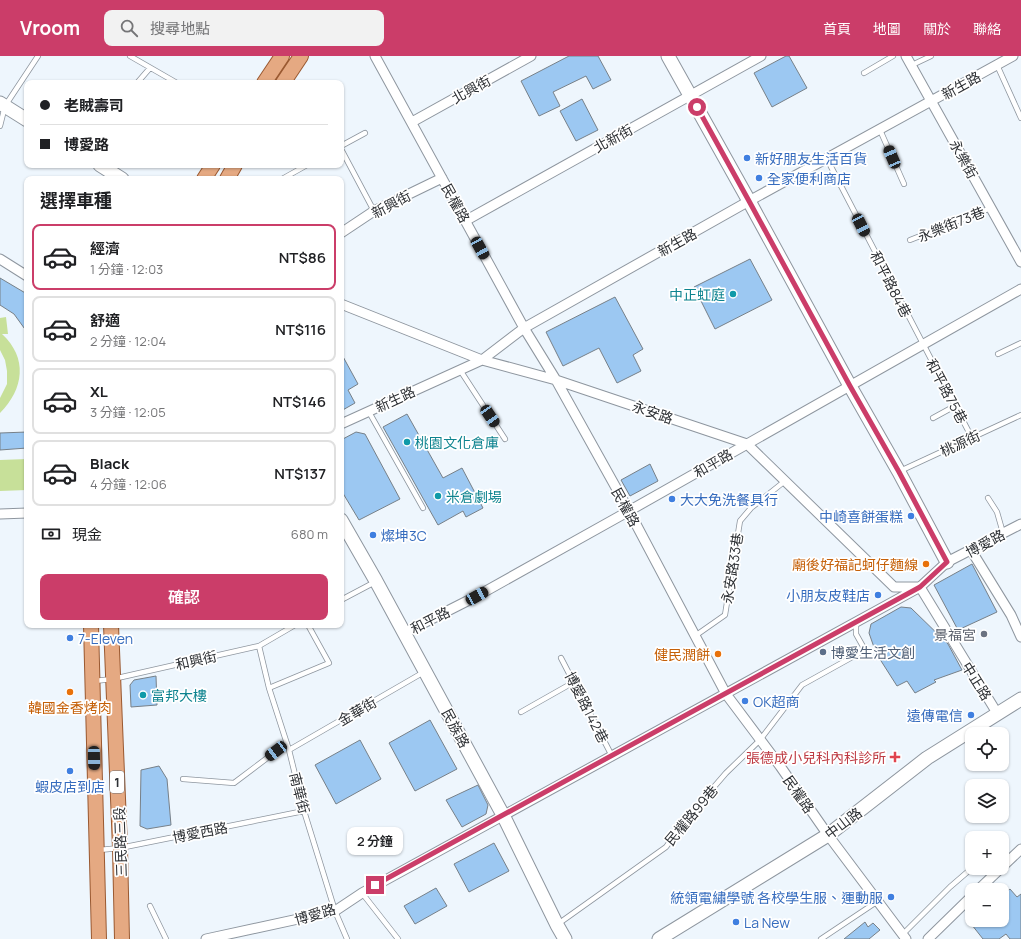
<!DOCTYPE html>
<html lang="zh-TW">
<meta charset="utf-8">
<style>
:root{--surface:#fff;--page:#f2f2f2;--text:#202124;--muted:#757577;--line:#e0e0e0;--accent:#cb3d69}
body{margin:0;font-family:Manrope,"Noto Sans TC",sans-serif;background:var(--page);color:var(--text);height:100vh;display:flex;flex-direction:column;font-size:15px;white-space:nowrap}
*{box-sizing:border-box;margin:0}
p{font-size:13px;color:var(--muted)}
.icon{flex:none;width:22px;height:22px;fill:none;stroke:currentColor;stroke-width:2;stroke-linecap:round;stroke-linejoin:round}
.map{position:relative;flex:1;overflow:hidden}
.panel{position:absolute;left:24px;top:120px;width:320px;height:452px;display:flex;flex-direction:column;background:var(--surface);border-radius:8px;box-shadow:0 1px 3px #0004}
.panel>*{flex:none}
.guide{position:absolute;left:24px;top:24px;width:320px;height:88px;border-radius:8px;box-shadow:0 1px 3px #0004;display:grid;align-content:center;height:88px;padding:0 16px;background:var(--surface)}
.buttons{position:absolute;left:965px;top:671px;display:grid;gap:8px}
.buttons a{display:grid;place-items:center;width:44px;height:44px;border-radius:8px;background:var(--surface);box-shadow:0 1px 3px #0004;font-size:20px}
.end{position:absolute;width:18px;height:18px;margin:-9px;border:5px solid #cb3d69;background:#fff;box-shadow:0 0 0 2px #fff}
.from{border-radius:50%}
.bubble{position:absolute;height:28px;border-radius:8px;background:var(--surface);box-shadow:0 1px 3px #0004;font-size:13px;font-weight:600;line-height:28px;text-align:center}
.car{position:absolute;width:12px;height:24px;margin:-12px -6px;border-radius:5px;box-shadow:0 0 3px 1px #0007;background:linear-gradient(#222 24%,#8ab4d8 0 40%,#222 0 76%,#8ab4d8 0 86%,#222 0)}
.guide b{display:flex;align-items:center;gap:14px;height:38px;font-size:15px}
.guide b+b{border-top:1px solid var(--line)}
.guide i{width:10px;height:10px;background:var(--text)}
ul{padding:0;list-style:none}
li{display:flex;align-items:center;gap:12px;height:66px;margin:0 8px 6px;padding:0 8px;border:2px solid var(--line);border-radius:8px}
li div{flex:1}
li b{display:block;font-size:15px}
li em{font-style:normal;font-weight:600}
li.current{border-color:var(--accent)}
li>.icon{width:36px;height:36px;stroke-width:1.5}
h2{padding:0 16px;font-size:18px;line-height:48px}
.pay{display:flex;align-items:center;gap:10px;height:44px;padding:0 16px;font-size:15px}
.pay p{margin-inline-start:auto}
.action{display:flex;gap:8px;margin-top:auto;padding:8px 16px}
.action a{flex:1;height:46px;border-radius:8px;background:var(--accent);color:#fff;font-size:16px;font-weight:600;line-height:46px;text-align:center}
header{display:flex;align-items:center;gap:24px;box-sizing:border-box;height:56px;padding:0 20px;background:var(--accent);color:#fff}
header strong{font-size:19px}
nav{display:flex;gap:22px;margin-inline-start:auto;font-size:14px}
.search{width:280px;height:36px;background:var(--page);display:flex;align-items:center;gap:10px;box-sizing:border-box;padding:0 14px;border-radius:8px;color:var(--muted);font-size:15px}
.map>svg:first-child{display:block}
.green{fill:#c7e099}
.building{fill:#9cc8f2;stroke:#778088}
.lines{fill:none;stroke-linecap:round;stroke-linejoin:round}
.lane-casing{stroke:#8e969f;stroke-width:6}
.street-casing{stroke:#8e969f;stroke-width:11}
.secondary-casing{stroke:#8e969f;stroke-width:15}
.primary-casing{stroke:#9a5931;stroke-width:16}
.lane{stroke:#fff;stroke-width:4.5}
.street{stroke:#fff;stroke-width:9}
.secondary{stroke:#fff;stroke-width:13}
.primary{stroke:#e5a982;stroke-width:14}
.route{stroke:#cb3d69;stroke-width:5}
.shop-dot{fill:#3f7fe0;stroke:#fff;stroke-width:1.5}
.culture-dot{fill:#0f9aa8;stroke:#fff;stroke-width:1.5}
.food-dot{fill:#e8710a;stroke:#fff;stroke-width:1.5}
.worship-dot{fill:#6b7280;stroke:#fff;stroke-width:1.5}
.service-dot{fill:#5c6f8a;stroke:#fff;stroke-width:1.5}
.health-dot{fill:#e0444e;stroke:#fff;stroke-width:1.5}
.labels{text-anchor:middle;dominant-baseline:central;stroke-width:3.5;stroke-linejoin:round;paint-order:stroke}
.shield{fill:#fff;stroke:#6d6f72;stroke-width:1}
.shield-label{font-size:13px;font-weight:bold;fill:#2e3135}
.street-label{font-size:14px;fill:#2e3135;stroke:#fff}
.shop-label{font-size:14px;fill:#366cbe;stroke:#fff;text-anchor:start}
.culture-label{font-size:14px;fill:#0d838f;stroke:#fff;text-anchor:start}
.food-label{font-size:14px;fill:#c56008;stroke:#fff;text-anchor:end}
.worship-label{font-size:14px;fill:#5b616d;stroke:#fff;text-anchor:end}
.service-label{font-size:14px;fill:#4e5e75;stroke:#fff;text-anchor:start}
.health-label{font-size:14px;fill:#be3a42;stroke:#fff;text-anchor:end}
</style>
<header>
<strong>Vroom</strong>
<div class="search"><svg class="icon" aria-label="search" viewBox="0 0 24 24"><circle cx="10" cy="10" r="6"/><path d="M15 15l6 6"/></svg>搜尋地點</div>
<nav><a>首頁</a><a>地圖</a><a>關於</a><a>聯絡</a></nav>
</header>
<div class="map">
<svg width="1021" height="883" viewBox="0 0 1021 883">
<rect width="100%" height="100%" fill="#eef6fd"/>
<path class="green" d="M6 261 8 278H2C28 302 24 333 0 357V342L7 328V315L5 304 0 294V262Z
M27 403V434L0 435V404Z"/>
<path class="building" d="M569 0H598L611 24 593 33 586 20 553 36 560 50 539 60 521 25Z
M786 0H789L807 32 772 51 754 17Z
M582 43 598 74 576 85 560 55Z
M750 203 772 244 715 273 694 231Z
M0 222 27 238V276L14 258 0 249Z
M615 241 643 293 633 299 641 315 617 327 599 292 563 310 546 276Z
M341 297 358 328 348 334 355 347 341 355Z
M407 358 443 422 462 412 483 452 466 461 463 455 438 469 383 371Z
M27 376V392L0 394V377Z
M356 376 365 378 400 443 359 464 341 434V384Z
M650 408 658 425 630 440 621 424Z
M972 508 997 556 958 574 934 529Z
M901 551 911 552 948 588 962 614 934 624 936 626 915 637 907 625 897 630 876 597 869 577 871 568Z
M156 620 157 649 131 651 130 629 134 624Z
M430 664 457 713 415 735 389 687Z
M360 684 381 723 336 748 315 709Z
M159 710 167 723 171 769 147 773 140 770 141 714Z
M478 729 488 749 486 758 462 771 446 744Z
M494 787 509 815 469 836 454 808Z
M436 832 447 850 415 868 404 850Z
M1010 833 1017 841 1021 838V883H1010L1006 878 999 883H983L968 864H1002V840Z
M865 866 868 871 873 867 880 874 869 883H844Z"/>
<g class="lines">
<g class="lane-casing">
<path id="lane" d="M130 0 177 27
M912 9 931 0
M997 9 1021 62
M864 17 893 0
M137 27 150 12
M0 70 5 50 38 0
M880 74 904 128
M341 90 365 77
M341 93 374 155
M827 103 972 382
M282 123 307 109
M910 184 991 152
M998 298 1021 287
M460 314 505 383
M369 356 423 452
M933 362 955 350
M900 415 1021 359
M988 442 997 456 1003 477
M341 544 375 526
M695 580 725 559 740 465 751 452 785 425
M259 590 269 632 289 694 304 755 335 855 347 883
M561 602 612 700
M94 625 113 623 259 590 295 569
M269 632 329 607 308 569
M521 656 574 626
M289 694 424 616
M183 723 234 727 287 687
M99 794 120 792 304 755
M362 837 398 883
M150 850 166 883
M558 868 666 791 687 762 726 717 760 684 802 629 865 594 856 578V566
M903 878 950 831 972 812
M821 883 878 845"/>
</g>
<g class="street-casing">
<path id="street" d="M375 0 524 272 556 324 629 455 726 638 780 710 828 779 906 883
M906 0 1021 206
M412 66 531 0
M465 165 761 0
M341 177 374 155 442 122
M0 203 27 220
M341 248 482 304 556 324 747 388 894 531H918
M341 368 482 304 524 272 749 145 1013 0
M0 458 27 457
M971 494 1011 559 1021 581
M920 531 997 657
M404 577 477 540 620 460 1021 233
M1002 811 1021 793
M978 834 1001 812
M206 883 335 855 362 837 920 531 947 506 1021 468
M928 883 972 840"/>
</g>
<g class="secondary-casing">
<path id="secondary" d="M668 0 749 145 850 330 899 416 947 506
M0 47 27 64
M100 109 122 123
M341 464 376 525 503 759 557 869 565 883
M659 883 828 779 927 702 1021 643"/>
</g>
<g class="primary-casing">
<path id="primary" d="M264 27 282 0
M283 27 301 0
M204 123 213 109
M227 123 235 109
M91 569 99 883
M111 569 120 792 122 883"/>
</g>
<use href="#lane" class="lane"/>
<use href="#street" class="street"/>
<use href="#secondary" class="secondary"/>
<use href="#primary" class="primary"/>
</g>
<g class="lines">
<path class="route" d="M375 829 920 531 947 506 899 416 850 330 749 145 697 51"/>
</g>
<g class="shop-dot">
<circle cx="747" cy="102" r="4"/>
<circle cx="759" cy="122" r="4"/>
<circle cx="672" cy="443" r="4"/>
<circle cx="911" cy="460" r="4"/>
<circle cx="373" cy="479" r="4"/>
<circle cx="878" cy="539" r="4"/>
<circle cx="70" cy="582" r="4"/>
<circle cx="745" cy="645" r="4"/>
<circle cx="971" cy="659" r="4"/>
<circle cx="70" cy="715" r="4"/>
<circle cx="891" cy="841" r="4"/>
<circle cx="736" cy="866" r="4"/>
</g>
<g class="culture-dot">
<circle cx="733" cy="238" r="4"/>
<circle cx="407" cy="386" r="4"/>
<circle cx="438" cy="440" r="4"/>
<circle cx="143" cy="639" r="4"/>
</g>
<g class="food-dot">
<circle cx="926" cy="508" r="4"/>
<circle cx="718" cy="598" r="4"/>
<circle cx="70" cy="636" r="4"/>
</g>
<circle class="worship-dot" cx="984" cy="578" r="4"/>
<circle class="service-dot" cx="823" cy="596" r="4"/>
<path class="health-dot" d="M893 695h4v4h4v4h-4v4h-4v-4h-4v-4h4z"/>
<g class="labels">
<rect class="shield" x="110" y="715" width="14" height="22" rx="3"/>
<g class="shield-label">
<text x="117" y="726">1</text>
</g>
<g class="street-label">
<text transform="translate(961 29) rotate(-29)">新生路</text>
<text transform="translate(471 33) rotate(-29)">北興街</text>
<text transform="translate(613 82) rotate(-29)">北新街</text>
<text transform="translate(964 103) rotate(61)">永樂街</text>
<text transform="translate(456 147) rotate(61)">民權路</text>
<text transform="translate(391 148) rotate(-28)">新興街</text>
<text transform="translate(951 168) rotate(-22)">永樂街73巷</text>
<text transform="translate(677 186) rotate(-29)">新生路</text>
<text transform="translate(891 228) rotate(63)">和平路84巷</text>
<text transform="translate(947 335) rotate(62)">和平路75巷</text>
<text transform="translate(395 343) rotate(-25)">新生路</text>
<text transform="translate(653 356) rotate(19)">永安路</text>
<text transform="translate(960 387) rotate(-25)">桃源街</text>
<text transform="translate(713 407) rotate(-30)">和平路</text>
<text transform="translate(626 451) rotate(61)">民權路</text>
<text transform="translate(985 487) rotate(-28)">博愛路</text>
<text transform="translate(732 512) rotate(-81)">永安路33巷</text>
<text transform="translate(430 564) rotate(-27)">和平路</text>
<text transform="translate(196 604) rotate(-13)">和興街</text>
<text transform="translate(977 625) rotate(58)">中正路</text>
<text transform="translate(587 651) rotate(63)">博愛路142巷</text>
<text transform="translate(357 655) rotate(-30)">金華街</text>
<text transform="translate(456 672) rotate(62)">民族路</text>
<text transform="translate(300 737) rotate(76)">南華街</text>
<text transform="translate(799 738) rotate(55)">民權路</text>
<text transform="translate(691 759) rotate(-50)">民權路99巷</text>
<text transform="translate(843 767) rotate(-37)">中山路</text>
<text transform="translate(200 776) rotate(-11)">博愛西路</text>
<text transform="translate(120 786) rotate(-92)">三民路三段</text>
<text transform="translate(315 858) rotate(-16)">博愛路</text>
</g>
<g class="shop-label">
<text x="755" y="102">新好朋友生活百貨</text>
<text x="767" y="122">全家便利商店</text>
<text x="680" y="443">大大免洗餐具行</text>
<text x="903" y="460" text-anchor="end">中崎喜餅蛋糕</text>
<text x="381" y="479">燦坤3C</text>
<text x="870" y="539" text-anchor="end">小朋友皮鞋店</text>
<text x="78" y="582">7-Eleven</text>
<text x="753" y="645">OK超商</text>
<text x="963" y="659" text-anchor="end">遠傳電信</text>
<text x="70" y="730" text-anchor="middle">蝦皮店到店</text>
<text x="883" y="841" text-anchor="end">統領電繡學號 各校學生服、運動服</text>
<text x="744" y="866">La New</text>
</g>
<g class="culture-label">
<text x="725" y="238" text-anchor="end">中正虹庭</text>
<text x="415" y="386">桃園文化倉庫</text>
<text x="446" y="440">米倉劇場</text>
<text x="151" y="639">富邦大樓</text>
</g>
<g class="food-label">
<text x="918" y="508">廟後好福記蚵仔麵線</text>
<text x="710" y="598">健民潤餅</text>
<text x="70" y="651" text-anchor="middle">韓國金香烤肉</text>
</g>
<g class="worship-label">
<text x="976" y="578">景福宮</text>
</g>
<g class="service-label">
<text x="831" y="596">博愛生活文創</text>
</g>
<g class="health-label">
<text x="886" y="701">張德成小兒科內科診所</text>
</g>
</g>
</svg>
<div class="buttons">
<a><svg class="icon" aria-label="locate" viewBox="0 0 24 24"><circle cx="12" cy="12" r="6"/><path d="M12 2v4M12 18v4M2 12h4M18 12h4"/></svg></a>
<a><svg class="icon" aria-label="layers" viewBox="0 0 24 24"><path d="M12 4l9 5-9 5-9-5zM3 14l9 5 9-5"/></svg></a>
<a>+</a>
<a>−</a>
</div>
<i class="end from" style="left:697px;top:51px"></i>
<i class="end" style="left:375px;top:829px"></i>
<div class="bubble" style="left:347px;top:771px;width:56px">2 分鐘</div>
<i class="car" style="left:892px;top:101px;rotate:337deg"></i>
<i class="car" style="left:861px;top:169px;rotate:153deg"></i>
<i class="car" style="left:480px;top:192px;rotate:151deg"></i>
<i class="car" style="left:490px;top:360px;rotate:146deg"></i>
<i class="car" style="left:477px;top:540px;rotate:61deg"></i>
<i class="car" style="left:276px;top:695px;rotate:233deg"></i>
<i class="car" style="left:94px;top:702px;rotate:179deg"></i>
<div class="guide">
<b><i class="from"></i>老賊壽司</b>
<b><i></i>博愛路</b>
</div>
<section class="panel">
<h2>選擇車種</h2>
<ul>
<li class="current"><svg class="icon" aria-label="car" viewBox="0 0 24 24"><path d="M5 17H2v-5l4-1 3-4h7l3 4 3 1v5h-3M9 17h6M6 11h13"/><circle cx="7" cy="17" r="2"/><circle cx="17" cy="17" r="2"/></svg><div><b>經濟</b><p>1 分鐘 · 12:03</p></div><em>NT$86</em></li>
<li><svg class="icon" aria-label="car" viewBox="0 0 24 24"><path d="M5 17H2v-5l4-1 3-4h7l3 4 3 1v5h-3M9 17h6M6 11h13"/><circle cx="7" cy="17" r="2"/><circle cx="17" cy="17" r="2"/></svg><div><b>舒適</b><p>2 分鐘 · 12:04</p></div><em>NT$116</em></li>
<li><svg class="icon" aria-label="car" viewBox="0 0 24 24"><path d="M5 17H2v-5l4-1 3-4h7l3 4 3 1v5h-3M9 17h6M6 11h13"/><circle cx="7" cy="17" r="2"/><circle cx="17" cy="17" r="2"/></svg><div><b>XL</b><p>3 分鐘 · 12:05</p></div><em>NT$146</em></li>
<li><svg class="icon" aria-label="car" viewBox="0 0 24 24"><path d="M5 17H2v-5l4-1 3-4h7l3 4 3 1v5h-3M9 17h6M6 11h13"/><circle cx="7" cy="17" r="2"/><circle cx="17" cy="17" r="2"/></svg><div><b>Black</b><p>4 分鐘 · 12:06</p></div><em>NT$137</em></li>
</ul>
<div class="pay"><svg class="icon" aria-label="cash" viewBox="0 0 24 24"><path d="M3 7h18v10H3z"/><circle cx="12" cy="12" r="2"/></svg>現金<p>680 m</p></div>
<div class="action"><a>確認</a></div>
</section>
</div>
